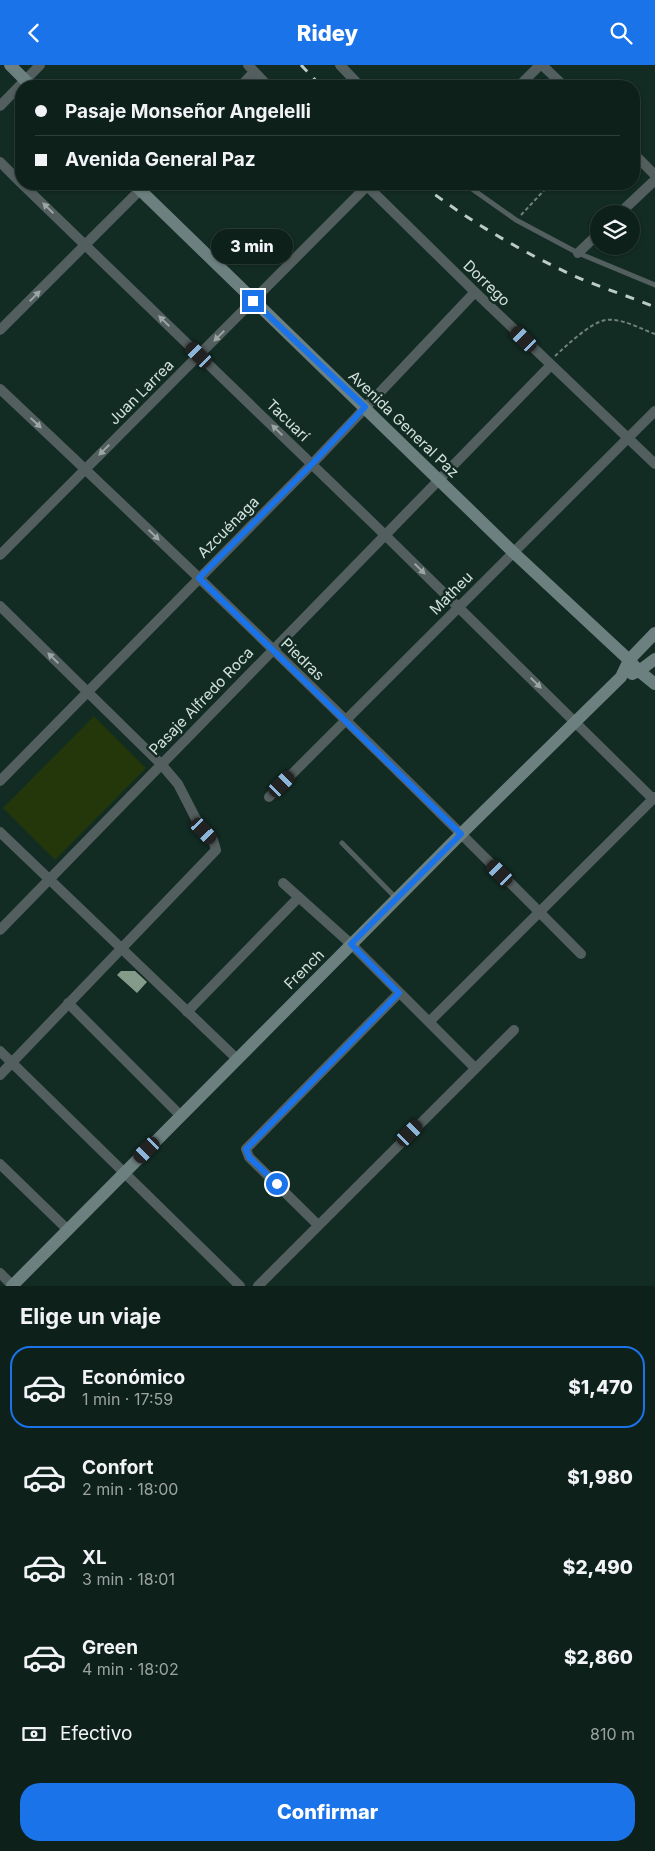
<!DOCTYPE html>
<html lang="es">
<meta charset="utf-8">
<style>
:root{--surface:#0e201a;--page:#1c2d27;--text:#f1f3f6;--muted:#9ba3a2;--line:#2e3e39;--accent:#1a73e8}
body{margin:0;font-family:Inter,sans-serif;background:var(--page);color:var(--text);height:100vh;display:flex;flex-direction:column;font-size:19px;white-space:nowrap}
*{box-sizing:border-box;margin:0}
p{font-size:16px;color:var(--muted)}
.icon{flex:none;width:28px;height:28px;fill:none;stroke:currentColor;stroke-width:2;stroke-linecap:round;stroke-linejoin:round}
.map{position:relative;height:1221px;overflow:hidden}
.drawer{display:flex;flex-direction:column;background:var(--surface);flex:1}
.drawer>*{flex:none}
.hud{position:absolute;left:15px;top:15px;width:625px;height:110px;border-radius:20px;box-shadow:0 1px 4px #0004,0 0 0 1px var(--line);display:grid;align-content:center;height:110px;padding:0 20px;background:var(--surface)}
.controls{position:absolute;left:590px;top:140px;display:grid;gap:10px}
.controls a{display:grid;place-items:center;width:50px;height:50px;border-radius:50%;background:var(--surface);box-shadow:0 1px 4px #0004,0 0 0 1px var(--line);font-size:25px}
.end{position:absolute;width:22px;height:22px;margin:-11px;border:6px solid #1a73e8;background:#fff;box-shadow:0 0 0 2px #fff}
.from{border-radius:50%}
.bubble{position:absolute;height:35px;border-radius:18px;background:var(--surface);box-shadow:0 1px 4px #0004,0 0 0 1px var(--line);font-size:16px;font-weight:800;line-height:35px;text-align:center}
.car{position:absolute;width:15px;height:30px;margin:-15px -8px;border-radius:6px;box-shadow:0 0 4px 1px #0007;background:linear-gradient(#222 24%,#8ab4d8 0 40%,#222 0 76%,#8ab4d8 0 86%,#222 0)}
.hud b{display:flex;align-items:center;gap:18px;height:48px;font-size:19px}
.hud b+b{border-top:1px solid var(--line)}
.hud i{width:12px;height:12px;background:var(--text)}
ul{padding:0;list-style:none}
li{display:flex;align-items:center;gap:15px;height:82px;margin:0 10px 8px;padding:0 10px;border:2px solid transparent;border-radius:20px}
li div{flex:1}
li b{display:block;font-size:19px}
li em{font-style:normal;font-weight:800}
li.on{border-color:var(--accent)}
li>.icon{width:45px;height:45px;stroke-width:1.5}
h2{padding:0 20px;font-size:22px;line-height:60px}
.pay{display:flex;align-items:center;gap:12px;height:55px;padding:0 20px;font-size:19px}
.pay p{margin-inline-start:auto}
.primary-button{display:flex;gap:10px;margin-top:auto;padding:10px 20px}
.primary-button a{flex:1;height:58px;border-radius:20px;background:var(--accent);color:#fff;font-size:20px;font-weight:800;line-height:58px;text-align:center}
header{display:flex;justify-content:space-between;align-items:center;height:65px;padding:0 20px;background:var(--accent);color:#fff;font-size:22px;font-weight:800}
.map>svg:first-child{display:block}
.green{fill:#23370b}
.building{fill:#859b8a}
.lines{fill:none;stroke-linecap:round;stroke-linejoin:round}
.path{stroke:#6e827b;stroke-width:2;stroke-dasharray:4 2.5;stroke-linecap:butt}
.lane{stroke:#535f5e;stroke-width:5}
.street{stroke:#535f5e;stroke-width:10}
.secondary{stroke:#6c807f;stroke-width:12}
.rail{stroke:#bbcbc5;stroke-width:3;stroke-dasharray:9 9;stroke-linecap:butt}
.oneway{fill:#99a6a3}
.route{stroke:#1a73e8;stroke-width:6}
.labels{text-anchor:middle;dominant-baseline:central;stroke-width:5;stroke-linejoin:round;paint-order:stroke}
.street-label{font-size:15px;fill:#d2e1db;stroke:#122b23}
</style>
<header><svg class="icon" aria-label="back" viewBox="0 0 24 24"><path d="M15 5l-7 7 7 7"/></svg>Ridey<svg class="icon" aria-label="search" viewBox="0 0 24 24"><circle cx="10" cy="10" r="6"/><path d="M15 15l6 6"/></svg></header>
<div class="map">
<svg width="655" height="1221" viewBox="0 0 655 1221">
<rect width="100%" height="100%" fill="#122b23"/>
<path class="green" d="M94 651 146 703 55 795 3 743Z"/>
<path class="building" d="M121 906H135L147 917 137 928 117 910Z"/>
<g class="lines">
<path class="path" d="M521 150 550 119
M555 291C566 281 591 257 606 255 622 253 641 264 655 269"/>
<path class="lane" d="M465 119 516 155 578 188 655 220
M342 778 396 833"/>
<path class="street" d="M248 0 268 21
M340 0 360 21
M542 0 564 21
M241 21 254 7
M519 21 540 0
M0 41 40 0
M634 89 655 110
M0 97 21 118
M22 119 385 470 653 734
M365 119 475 227 655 399
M619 149 655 115
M578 188 599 168
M0 265 146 119
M0 324C197 509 391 697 581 889
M0 490 369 119
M0 541 161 699 178 719 197 756 213 775 216 785 0 1010
M0 716 312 399 475 227
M269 732 655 346
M0 767 237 994
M283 818 351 879 475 1003
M0 865 551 300
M68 938 181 1051
M187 947 299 832
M429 957 655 732
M0 986 240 1221
M0 1099 68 1165
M318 1160 249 1092 246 1084 399 928
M0 1208 13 1221
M258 1221 514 965"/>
<path class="secondary" d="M10 0 31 21
M134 119 513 487 629 595 639 606 655 619
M632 609 639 606 655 594
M12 1221 461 769 621 612 629 595 655 568"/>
<path class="rail" d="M301 0 321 21
M421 119C467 155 519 185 572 210 599 222 628 231 655 242"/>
</g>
<defs><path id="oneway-solid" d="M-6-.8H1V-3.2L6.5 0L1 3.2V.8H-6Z" transform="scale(1.25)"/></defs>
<g class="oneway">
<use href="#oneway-solid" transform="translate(48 143) rotate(-136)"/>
<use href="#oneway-solid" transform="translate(35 231) rotate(-45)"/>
<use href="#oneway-solid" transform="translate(164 256) rotate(-136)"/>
<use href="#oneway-solid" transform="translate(219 271) rotate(135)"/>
<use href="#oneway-solid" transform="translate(36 358) rotate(43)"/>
<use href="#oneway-solid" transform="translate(277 365) rotate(-136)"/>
<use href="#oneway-solid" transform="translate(104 385) rotate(135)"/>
<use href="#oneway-solid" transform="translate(154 470) rotate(44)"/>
<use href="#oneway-solid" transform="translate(420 504) rotate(45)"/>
<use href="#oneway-solid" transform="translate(53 593) rotate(-136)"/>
<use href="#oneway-solid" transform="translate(536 618) rotate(44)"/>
</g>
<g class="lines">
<path class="route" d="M253 236 365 342 312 399 199 513 461 769 351 879 399 928 246 1084 249 1092 277 1119"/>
</g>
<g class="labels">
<g class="street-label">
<text transform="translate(487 218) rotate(44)">Dorrego</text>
<text transform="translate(141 327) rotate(-45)">Juan Larrea</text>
<text transform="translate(288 355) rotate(44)">Tacuarí</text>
<text transform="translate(404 359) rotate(44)">Avenida General Paz</text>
<text transform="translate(228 462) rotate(-45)">Azcuénaga</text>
<text transform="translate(451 528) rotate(-45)">Matheu</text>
<text transform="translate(303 594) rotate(44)">Piedras</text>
<text transform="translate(201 636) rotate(-46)">Pasaje Alfredo Roca</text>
<text transform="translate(304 904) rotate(-45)">French</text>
</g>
</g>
</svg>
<div class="controls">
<a><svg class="icon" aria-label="layers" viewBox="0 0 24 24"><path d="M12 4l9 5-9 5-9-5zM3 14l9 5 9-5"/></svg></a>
</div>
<i class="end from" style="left:277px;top:1119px"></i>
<i class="end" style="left:253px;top:236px"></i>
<div class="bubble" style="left:211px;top:164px;width:82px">3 min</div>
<i class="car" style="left:524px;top:274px;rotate:314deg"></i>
<i class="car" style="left:199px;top:290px;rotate:314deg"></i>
<i class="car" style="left:282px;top:719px;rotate:45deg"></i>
<i class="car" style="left:204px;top:766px;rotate:137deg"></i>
<i class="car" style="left:500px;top:808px;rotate:315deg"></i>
<i class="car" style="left:410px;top:1068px;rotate:45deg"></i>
<i class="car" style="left:147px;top:1085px;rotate:225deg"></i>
<div class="hud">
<b><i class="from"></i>Pasaje Monseñor Angelelli</b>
<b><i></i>Avenida General Paz</b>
</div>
</div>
<section class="drawer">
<h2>Elige un viaje</h2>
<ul>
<li class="on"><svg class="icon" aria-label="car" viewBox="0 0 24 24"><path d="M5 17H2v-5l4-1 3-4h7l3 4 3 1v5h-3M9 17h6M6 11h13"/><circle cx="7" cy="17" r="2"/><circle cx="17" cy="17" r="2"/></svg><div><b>Económico</b><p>1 min · 17:59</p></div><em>$1,470</em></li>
<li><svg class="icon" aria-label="car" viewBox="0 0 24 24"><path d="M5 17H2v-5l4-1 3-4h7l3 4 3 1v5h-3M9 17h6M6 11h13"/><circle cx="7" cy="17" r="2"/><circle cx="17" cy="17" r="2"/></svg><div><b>Confort</b><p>2 min · 18:00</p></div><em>$1,980</em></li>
<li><svg class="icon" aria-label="car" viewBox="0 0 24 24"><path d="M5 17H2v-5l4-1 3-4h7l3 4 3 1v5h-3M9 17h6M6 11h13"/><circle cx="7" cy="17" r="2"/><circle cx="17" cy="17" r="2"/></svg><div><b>XL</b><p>3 min · 18:01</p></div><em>$2,490</em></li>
<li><svg class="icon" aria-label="car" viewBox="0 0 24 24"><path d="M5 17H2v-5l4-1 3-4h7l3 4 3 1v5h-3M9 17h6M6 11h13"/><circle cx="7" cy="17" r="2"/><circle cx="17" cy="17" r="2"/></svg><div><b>Green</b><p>4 min · 18:02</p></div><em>$2,860</em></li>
</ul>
<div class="pay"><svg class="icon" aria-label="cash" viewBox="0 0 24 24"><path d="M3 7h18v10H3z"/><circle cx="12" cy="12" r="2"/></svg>Efectivo<p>810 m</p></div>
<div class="primary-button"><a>Confirmar</a></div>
</section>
